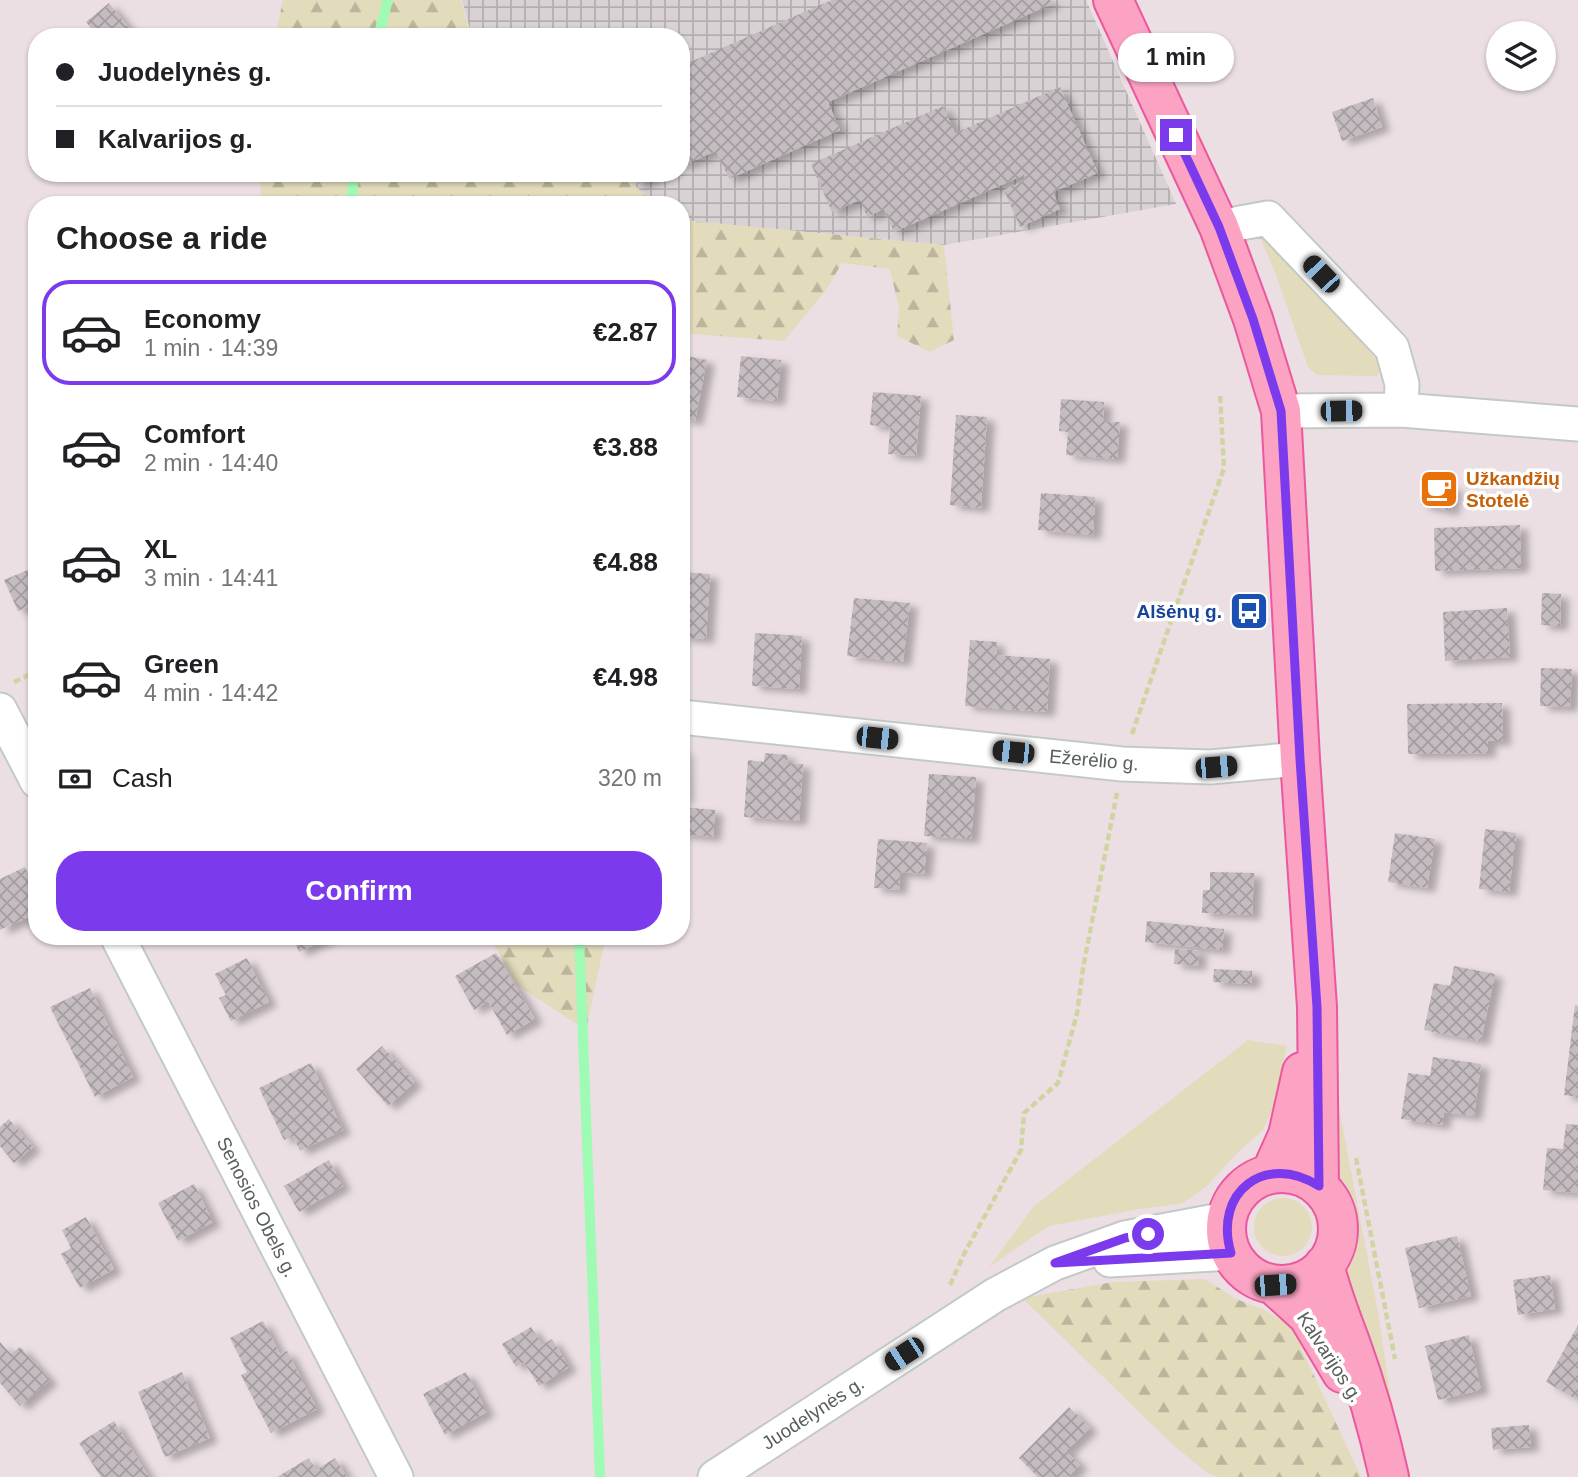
<!DOCTYPE html>
<meta charset="utf-8">
<style>
:root{--surface:#fff;--page:#f6f6f6;--text:#202124;--muted:#757577;--line:#e0e0e0;--accent:#7c3aed}
body{margin:0;font-family:Arial,sans-serif;background:var(--page);color:var(--text);height:100vh;display:flex;flex-direction:column;font-size:26px;white-space:nowrap}
*{box-sizing:border-box;margin:0}
p{font-size:23px;color:var(--muted)}
.icon{flex:none;width:38px;height:38px;fill:none;stroke:currentColor;stroke-width:2;stroke-linecap:round;stroke-linejoin:round}
.map{position:relative;flex:1;overflow:hidden}
.side{position:absolute;left:28px;top:196px;width:662px;height:749px;display:flex;flex-direction:column;background:var(--surface);border-radius:28px;box-shadow:0 2px 5px #0004}
.side>*{flex:none}
.hud{position:absolute;left:28px;top:28px;width:662px;height:154px;border-radius:28px;box-shadow:0 2px 5px #0004;display:grid;align-content:center;height:154px;padding:0 28px;background:var(--surface)}
.tools{position:absolute;left:1486px;top:21px;display:grid;gap:14px}
.tools a{display:grid;place-items:center;width:70px;height:70px;border-radius:50%;background:var(--surface);box-shadow:0 2px 5px #0004;font-size:35px}
.end{position:absolute;width:32px;height:32px;margin:-16px;border:9px solid #7c3aed;background:#fff;box-shadow:0 0 0 4px #fff}
.from{border-radius:50%}
.bubble{position:absolute;height:49px;border-radius:24px;background:var(--surface);box-shadow:0 2px 5px #0004;font-size:23px;font-weight:800;line-height:49px;text-align:center}
.car{position:absolute;width:21px;height:42px;margin:-21px -10px;border-radius:9px;box-shadow:0 0 5px 2px #0007;background:linear-gradient(#222 24%,#8ab4d8 0 40%,#222 0 76%,#8ab4d8 0 86%,#222 0)}
.hud b{display:flex;align-items:center;gap:24px;height:66px;font-size:26px}
.hud b+b{border-top:2px solid var(--line)}
.hud i{width:18px;height:18px;background:var(--text)}
ul{padding:0;list-style:none}
li{display:flex;align-items:center;gap:21px;height:105px;margin:0 14px 10px;padding:0 14px;border:4px solid transparent;border-radius:28px}
li div{flex:1}
li b{display:block;font-size:26px}
li em{font-style:normal;font-weight:800}
li.current{border-color:var(--accent)}
li>.icon{width:63px;height:63px;stroke-width:1.5}
h2{padding:0 28px;font-size:32px;line-height:84px}
.pay{display:flex;align-items:center;gap:18px;height:77px;padding:0 28px;font-size:26px}
.pay p{margin-inline-start:auto}
.action{display:flex;gap:14px;margin-top:auto;padding:14px 28px}
.action a{flex:1;height:80px;border-radius:28px;background:var(--accent);color:#fff;font-size:28px;font-weight:800;line-height:80px;text-align:center}
.map>svg:first-child{display:block}
.industrial{fill:url(#industrial-grid)}
.green{fill:#e2dbbc}
.forest{fill:url(#forest-firs)}
.lines{fill:none;stroke-linecap:round;stroke-linejoin:round}
.stream{stroke:#9ffbb4;stroke-width:10}
.building{fill:url(#building-cross-hatch);filter:url(#shadow)}
.minor-casing{stroke:#c3cac6;stroke-width:37}
.major-casing{stroke:#eb589f;stroke-width:42}
.path{stroke:#d0d4a0;stroke-width:4.5;stroke-dasharray:7 3.5;stroke-linecap:butt}
.minor{stroke:#fff;stroke-width:33}
.major{stroke:#fca3c3;stroke-width:38}
.route{stroke:#7c3aed;stroke-width:9}
.labels{text-anchor:middle;dominant-baseline:central;stroke-width:7;stroke-linejoin:round;paint-order:stroke}
.food-label{font-size:19px;font-weight:bold;fill:#c56008;stroke:#fff;text-anchor:start}
.transit-label{font-size:19px;font-weight:bold;fill:#164399;stroke:#fff;text-anchor:end}
.street-label{font-size:19px;fill:#58605b;stroke:#fff}
</style>
<div class="map">
<svg width="1578" height="1477" viewBox="0 0 1578 1477">
<defs>
<pattern id="industrial-grid" width="8" height="8" patternUnits="userSpaceOnUse" patternTransform="scale(1.75)"><rect width="8" height="8" fill="#d9d2d5"/><path d="M0 4h8M4 0v8" fill="none" stroke="#b3aeb0"/></pattern>
<pattern id="forest-firs" width="22" height="20" patternUnits="userSpaceOnUse" patternTransform="scale(1.75)"><rect width="22" height="20" fill="#e2dbbc"/><path d="M5 1l3.5 6h-7zM16 11l3.5 6h-7z" fill="#bab59c"/></pattern>
<pattern id="building-cross-hatch" width="8" height="8" patternUnits="userSpaceOnUse" patternTransform="scale(1.75)"><rect width="8" height="8" fill="#c5bcc1"/><path d="M0 0l8 8M0 8l8-8" fill="none" stroke="#a39ca0"/></pattern>
<filter id="shadow"><feDropShadow dx="8" dy="4.5" stdDeviation="3.5" flood-color="#0004"/></filter>
</defs>
<rect width="100%" height="100%" fill="#ebdfe4"/>
<path class="industrial" d="M462 0H1086L1176 204 944 245 681 220V205H656L621 173H681V37H472Z"/>
<path class="green" d="M1259 236 1274 242 1375 358 1381 369 1377 376 1317 375 1308 367 1275 272Z
M1248 1040 1287 1046 1274 1106 1263 1130 1237 1153 1206 1187 1183 1203 1134 1210 1049 1226 989 1267 1034 1206Z
M1335 1087 1378 1312 1396 1432 1352 1317 1343 1264 1354 1234 1353 1211 1337 1179Z
M1254 1227a29 29 0 1 1 58 0a29 29 0 1 1-58 0Z"/>
<path class="forest" d="M283 0H461L471 37H275Z
M260 173H621L656 205H261Z
M681 220 944 245 954 340 930 352 897 336 899 308 890 269 842 263 826 290 784 341 681 333Z
M489 936H606L586 1030 517 985Z
M1205 1279 1236 1299 1267 1311 1292 1328 1361 1477H1217L1205 1471 1171 1443 1022 1298 1113 1282Z"/>
<g class="lines">
<path class="stream" d="M378 37 388 0
M351 205 354 173
M579 936 600 1477"/>
</g>
<path class="building" d="M832 0H1050L1052 4 828 102 840 130 729 179 716 151 681 166V66Z
M109 3 136 37H98L86 22Z
M1060 87 1098 173 1053 192 1060 209 1020 227 1004 190 1026 180 1024 175 894 232 884 209 867 217 860 200 832 212 811 164 943 106 955 133Z
M1373 98 1382 127 1342 141 1332 112Z
M632 173H664L637 185Z
M681 355 707 360 695 421 681 418Z
M741 356 781 360 777 401 737 397Z
M37 376V390L30 382Z
M873 392 921 396 916 456 888 454 890 427 870 425Z
M1061 399 1104 402 1103 421 1120 422 1117 459 1066 455 1068 432 1059 431Z
M956 415 987 417 981 508 950 505Z
M1426 481 1455 487 1451 511 1421 505Z
M1041 493 1095 497 1093 535 1038 530Z
M1520 525 1521 568 1435 571 1434 528Z
M37 566V615L34 616 30 606 18 611 4 580Z
M681 572 710 574 706 639 681 637Z
M1542 593 1561 594 1560 626 1541 625Z
M854 598 910 603 903 662 847 656Z
M1507 608 1510 657 1445 661 1443 612Z
M755 633 802 636 799 689 752 686Z
M970 640 997 642 996 655 1050 659 1047 712 965 706Z
M1541 668 1572 669 1570 707 1540 706Z
M1502 703 1503 741H1488V753L1408 754 1407 704Z
M681 750H685L686 799H681Z
M765 753 788 755 787 763 803 764 799 821 744 817 748 760 764 762Z
M929 774 976 777 971 839 924 836Z
M681 807 715 810 713 837 681 834Z
M1485 829 1516 833 1509 892 1479 889Z
M1395 833 1435 839 1427 888 1388 882Z
M878 839 927 843 924 874 900 872 899 890 874 888Z
M25 867 37 891V913L0 930V879Z
M1210 872 1254 873 1252 915 1202 913 1203 890H1210Z
M1147 921 1224 929 1222 950 1145 942Z
M292 936H333L299 952Z
M1175 949 1199 951 1198 966 1174 964Z
M496 953 535 1019 507 1035 488 1001 474 1010 455 976Z
M247 958 269 1002 231 1021 219 998 226 995 215 974Z
M1454 966 1495 974 1481 1041 1424 1030 1434 983 1450 986Z
M1214 969 1252 971V984L1213 982Z
M90 988 133 1077 95 1097 50 1007Z
M1575 1005 1578 1006V1097L1564 1095Z
M382 1046 415 1082 388 1106 356 1069Z
M1433 1057 1481 1064 1474 1116 1444 1112 1442 1125 1401 1119 1408 1073 1430 1076Z
M311 1063 343 1130 300 1151 293 1136 284 1140 259 1088Z
M9 1119 33 1147 14 1163 0 1146V1127Z
M1566 1124 1578 1125V1193L1543 1190 1547 1148 1563 1149Z
M329 1160 343 1186 299 1212 284 1186Z
M194 1184 213 1222 178 1241 158 1203Z
M86 1217 114 1269 80 1288 61 1254 71 1248 62 1230Z
M1457 1236 1471 1296 1419 1308 1405 1248Z
M1550 1275 1555 1309 1518 1315 1513 1280Z
M263 1321 280 1354 287 1351 317 1409 271 1433 241 1375 247 1372 230 1338Z
M1578 1325V1400L1546 1382Z
M531 1327 542 1345 552 1339 569 1367 539 1386 524 1362 516 1367 502 1344Z
M1469 1335 1481 1390 1438 1400 1425 1346Z
M0 1342 11 1354 20 1347 50 1380 20 1406 0 1383Z
M182 1372 210 1438 165 1457 138 1392Z
M466 1372 487 1412 445 1435 423 1394Z
M1069 1407 1090 1428 1066 1451 1080 1465 1068 1477H1038L1019 1458Z
M114 1421 149 1477H101L79 1443Z
M1529 1425 1531 1447 1493 1450 1491 1428Z
M309 1458 316 1470 335 1458 347 1477H277Z"/>
<g class="lines">
<g class="minor-casing">
<path id="minor" d="M1219 227 1268 218 1392 348 1402 384 1401 410
M1281 411 1401 410 1578 424
M0 710 37 781
M681 717 1122 764 1210 767 1300 759
M117 936 396 1477
M1110 1260 1231 1253
M715 1477 995 1295 1055 1263 1125 1238 1226 1219"/>
</g>
<g class="major-casing">
<path id="major" d="M1113 0 1219 227 1253 319 1281 411 1300 759 1317 1007 1319 1187
M1271 1173 1288 1135 1302 1072
M1226 1229a56 56 0 1 1 112 0a56 56 0 1 1-112 0Z
M1324 1265C1331 1292 1340 1316 1350 1342 1366 1386 1379 1431 1389 1477
M1274 1285 1308 1316 1342 1373"/>
</g>
<path class="path" d="M14 682 37 671
M1132 734 1224 468 1220 393
M1356 1158 1395 1359
M950 1285 964 1254 1021 1150 1024 1113 1058 1083 1077 1014 1083 968 1117 793"/>
<use href="#minor" class="minor"/>
<use href="#major" class="major"/>
</g>
<g class="lines">
<path class="route" d="M1148 1234 1125 1238 1055 1263 1231 1253C1213 1192 1265 1152 1319 1186L1317 1007 1300 759 1281 411 1253 319 1219 227 1176 135"/>
</g>
<defs>
<g id="cafe-square" transform="scale(2.0125)"><rect x="-9" y="-9" width="18" height="18" rx="4" fill="#e8710a" stroke="#fff"/><path d="M-5.5-4.5H6V0H3Q3 3.5 0 3.5H-2.5Q-5.5 3.5-5.5 0ZM3-3.2v2h1.7v-2ZM-6 4.5H4V6H-6Z" fill="#fff"/></g>
<g id="bus-square" transform="scale(2.0125)"><rect x="-9" y="-9" width="18" height="18" rx="4" fill="#1a4fb4" stroke="#fff"/><path d="M-5-6H5V4H4V6H2V4H-2V6H-4V4H-5ZM-3.5-4V0h7V-4ZM-3.5 1.2v1.5H-2V1.2ZM2 1.2v1.5H3.5V1.2Z" fill="#fff"/></g>
</defs>
<g fill-rule="evenodd">
<use href="#cafe-square" x="1439" y="489"/>
<use href="#bus-square" x="1249" y="611"/>
</g>
<g class="labels">
<g class="food-label">
<text x="1466" y="478">Užkandžių<tspan x="1466" dy="22">Stotelė</tspan></text>
</g>
<g class="transit-label">
<text x="1222" y="611">Alšėnų g.</text>
</g>
<g class="street-label">
<text transform="translate(1094 760) rotate(5)">Ežerėlio g.</text>
<text transform="translate(257 1207) rotate(63)">Senosios Obels g.</text>
<text transform="translate(1330 1357) rotate(57)">Kalvarijos g.</text>
<text transform="translate(813 1413) rotate(-33)">Juodelynės g.</text>
</g>
</g>
</svg>
<div class="tools">
<a><svg class="icon" aria-label="layers" viewBox="0 0 24 24"><path d="M12 4l9 5-9 5-9-5zM3 14l9 5 9-5"/></svg></a>
</div>
<i class="end from" style="left:1148px;top:1234px"></i>
<i class="end" style="left:1176px;top:135px"></i>
<div class="bubble" style="left:1118px;top:33px;width:116px">1 min</div>
<i class="car" style="left:1321px;top:274px;rotate:316deg"></i>
<i class="car" style="left:1341px;top:411px;rotate:89deg"></i>
<i class="car" style="left:877px;top:738px;rotate:96deg"></i>
<i class="car" style="left:1013px;top:752px;rotate:276deg"></i>
<i class="car" style="left:1216px;top:767px;rotate:85deg"></i>
<i class="car" style="left:1275px;top:1285px;rotate:86deg"></i>
<i class="car" style="left:904px;top:1354px;rotate:237deg"></i>
<div class="hud">
<b><i class="from"></i>Juodelynės g.</b>
<b><i></i>Kalvarijos g.</b>
</div>
<section class="side">
<h2>Choose a ride</h2>
<ul>
<li class="current"><svg class="icon" aria-label="car" viewBox="0 0 24 24"><path d="M5 17H2v-5l4-1 3-4h7l3 4 3 1v5h-3M9 17h6M6 11h13"/><circle cx="7" cy="17" r="2"/><circle cx="17" cy="17" r="2"/></svg><div><b>Economy</b><p>1 min · 14:39</p></div><em>€2.87</em></li>
<li><svg class="icon" aria-label="car" viewBox="0 0 24 24"><path d="M5 17H2v-5l4-1 3-4h7l3 4 3 1v5h-3M9 17h6M6 11h13"/><circle cx="7" cy="17" r="2"/><circle cx="17" cy="17" r="2"/></svg><div><b>Comfort</b><p>2 min · 14:40</p></div><em>€3.88</em></li>
<li><svg class="icon" aria-label="car" viewBox="0 0 24 24"><path d="M5 17H2v-5l4-1 3-4h7l3 4 3 1v5h-3M9 17h6M6 11h13"/><circle cx="7" cy="17" r="2"/><circle cx="17" cy="17" r="2"/></svg><div><b>XL</b><p>3 min · 14:41</p></div><em>€4.88</em></li>
<li><svg class="icon" aria-label="car" viewBox="0 0 24 24"><path d="M5 17H2v-5l4-1 3-4h7l3 4 3 1v5h-3M9 17h6M6 11h13"/><circle cx="7" cy="17" r="2"/><circle cx="17" cy="17" r="2"/></svg><div><b>Green</b><p>4 min · 14:42</p></div><em>€4.98</em></li>
</ul>
<div class="pay"><svg class="icon" aria-label="cash" viewBox="0 0 24 24"><path d="M3 7h18v10H3z"/><circle cx="12" cy="12" r="2"/></svg>Cash<p>320 m</p></div>
<div class="action"><a>Confirm</a></div>
</section>
</div>
